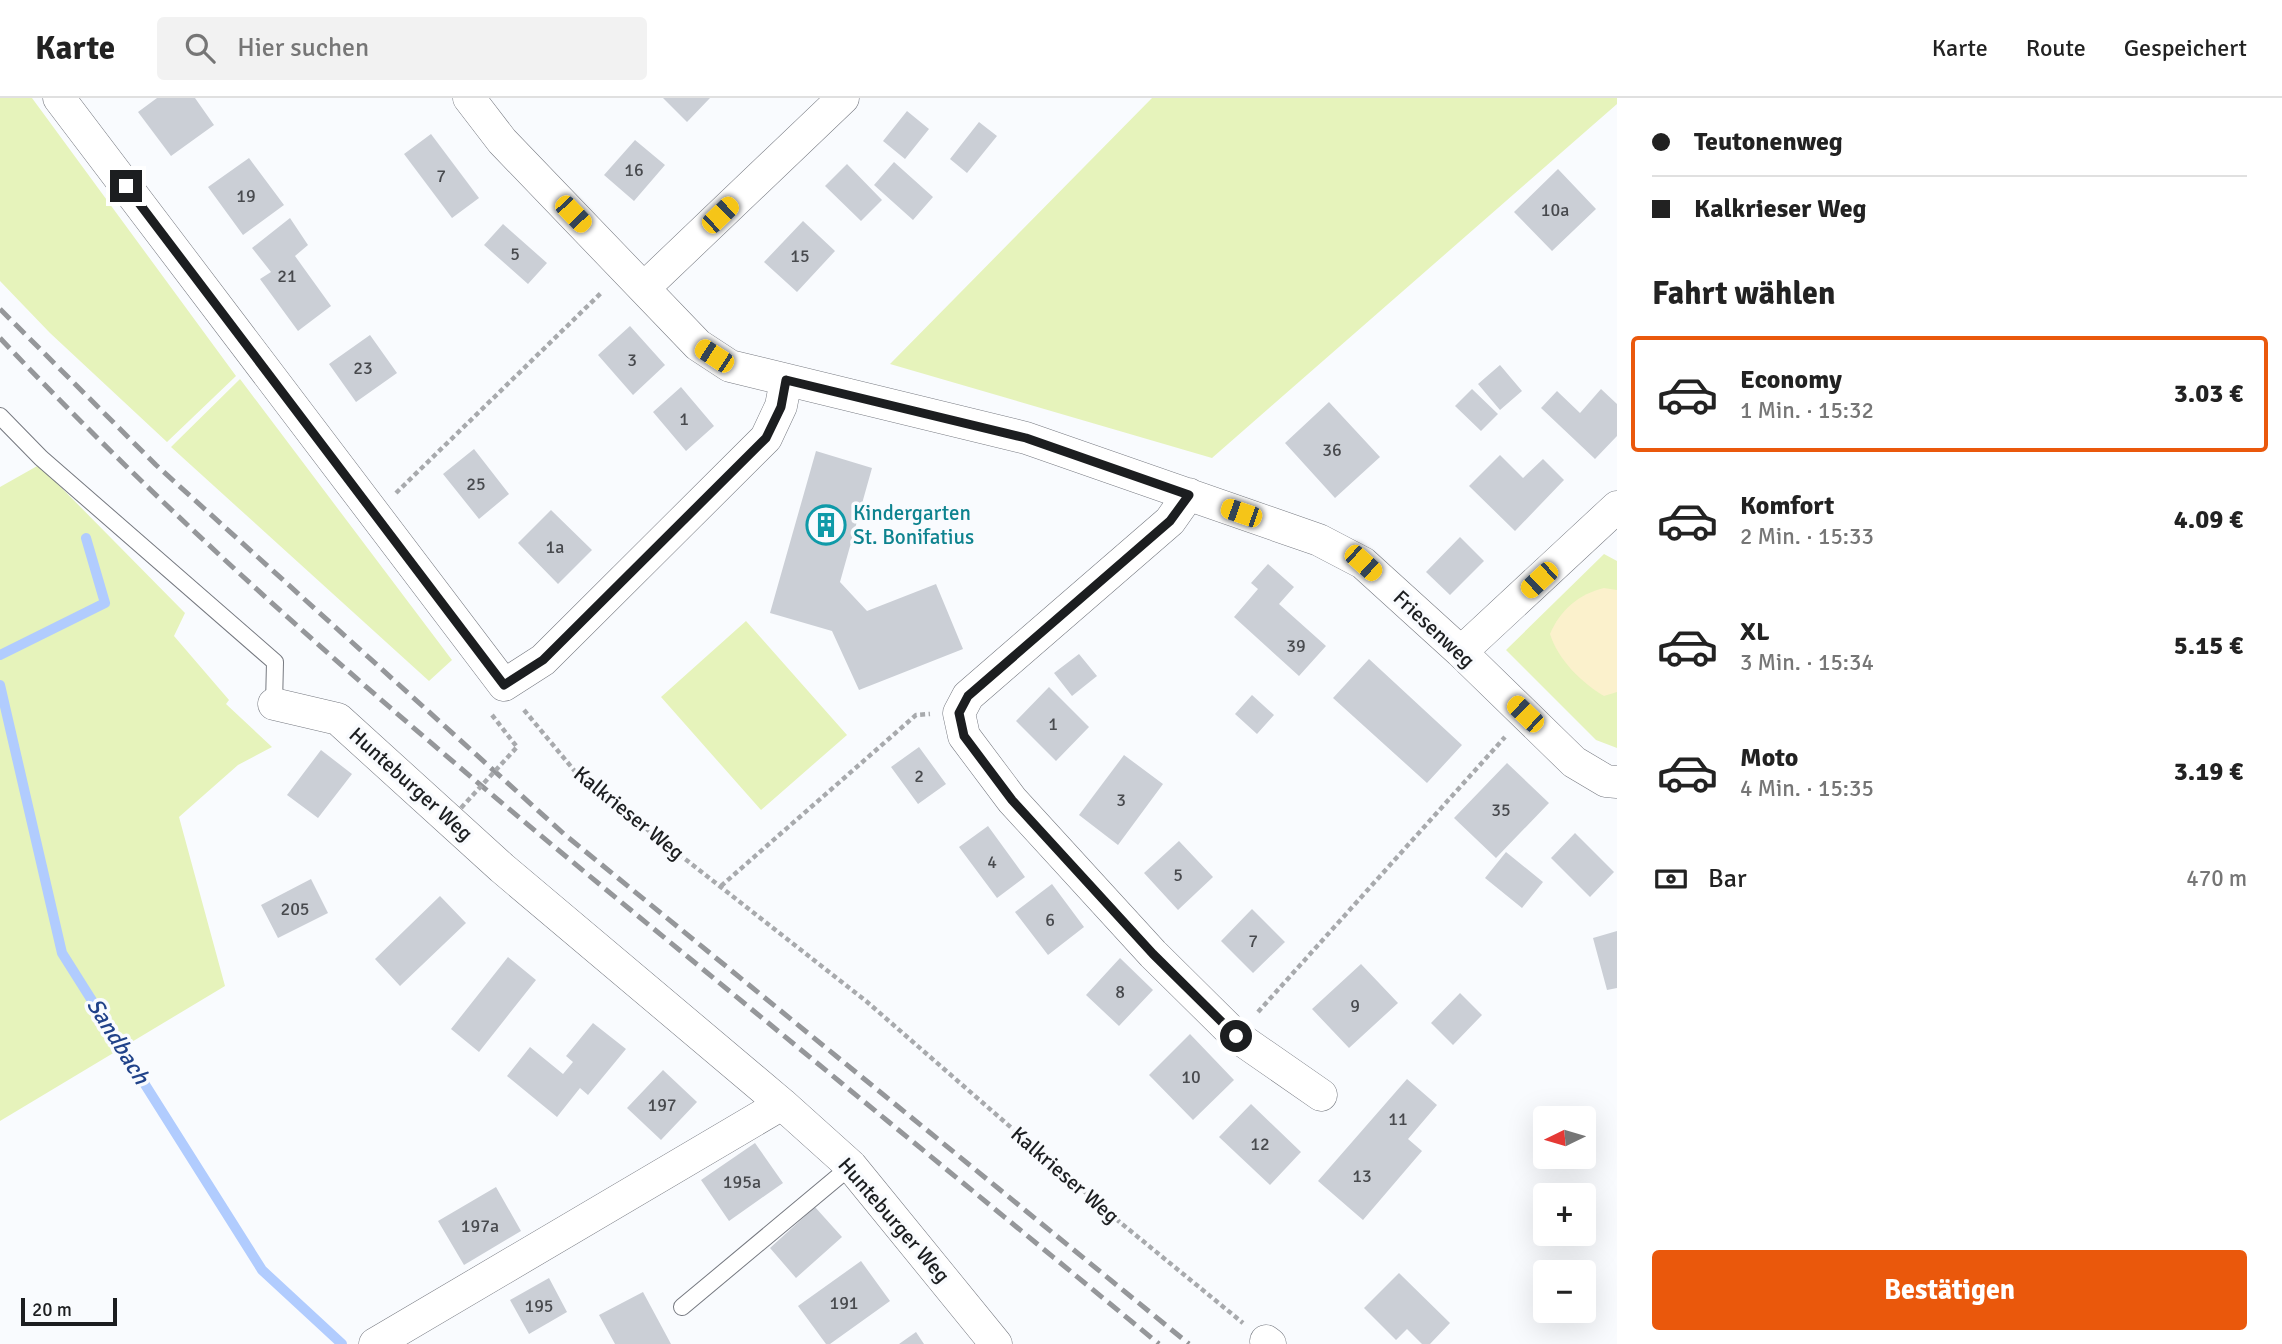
<!DOCTYPE html>
<html lang="de">
<meta charset="utf-8">
<style>
:root{--surface:#fff;--page:#f2f2f2;--text:#222;--muted:#767676;--line:#e0e0e0;--accent:#ea580c}
body{margin:0;font-family:Signika,sans-serif;background:var(--page);color:var(--text);height:100vh;display:flex;flex-direction:column;font-size:26px;white-space:nowrap}
*{box-sizing:border-box;margin:0}
p{font-size:23px;color:var(--muted)}
.icon{flex:none;width:38px;height:38px;fill:none;stroke:currentColor;stroke-width:2;stroke-linecap:round;stroke-linejoin:round}
.map{position:relative;flex:1;overflow:hidden}
.panel{display:flex;flex-direction:column;background:var(--surface);width:665px}
.panel>*{flex:none}
.guide{display:grid;align-content:center;height:154px;padding:0 35px;background:var(--surface)}
.needle{width:46px;rotate:265deg}
.tools{position:absolute;left:1533px;top:1008px;display:grid;gap:14px}
.tools a{display:grid;place-items:center;width:63px;height:63px;border-radius:7px;background:var(--surface);box-shadow:0 7px 28px #0002;font-size:35px}
.scale{position:absolute;left:21px;bottom:18px;width:96px;box-sizing:border-box;padding-left:7px;border:4px solid #1c1e20;border-top:0;font-size:19px;line-height:24px;white-space:nowrap;color:#1c1e20;-webkit-text-stroke:5px #f9fbfe;paint-order:stroke}
.end{position:absolute;width:32px;height:32px;margin:-16px;border:9px solid #1c1e20;background:#fff;box-shadow:0 0 0 4px #fff}
.from{border-radius:50%}
.car{position:absolute;width:21px;height:42px;margin:-21px -10px;border-radius:9px;box-shadow:0 0 5px 2px #0007;background:linear-gradient(#f5c518 24%,#345 0 40%,#f5c518 0 76%,#345 0 86%,#f5c518 0)}
.guide b{display:flex;align-items:center;gap:24px;height:66px;font-size:26px}
.guide b+b{border-top:2px solid var(--line)}
.guide i{width:18px;height:18px;background:var(--text)}
ul{padding:0;list-style:none}
li{display:flex;align-items:center;gap:21px;height:116px;margin:0 14px 10px;padding:0 21px;border:4px solid transparent;border-radius:7px}
li div{flex:1}
li b{display:block;font-size:26px}
li em{font-style:normal;font-weight:700}
li.active{border-color:var(--accent)}
li>.icon{width:63px;height:63px;stroke-width:1.5}
h2{padding:0 35px;font-size:32px;line-height:84px}
.pay{display:flex;align-items:center;gap:18px;height:77px;padding:0 35px;font-size:26px}
.pay p{margin-inline-start:auto}
.button{display:flex;gap:14px;margin-top:auto;padding:14px 35px}
.button a{flex:1;height:80px;border-radius:7px;background:var(--accent);color:#fff;font-size:28px;font-weight:700;line-height:80px;text-align:center}
header{display:flex;align-items:center;gap:42px;box-sizing:border-box;height:98px;padding:0 35px;background:var(--surface);border-bottom:2px solid var(--line)}
header strong{font-size:33px}
nav{display:flex;gap:38px;margin-inline-start:auto;font-size:24px}
.search{width:490px;height:63px;background:var(--page);display:flex;align-items:center;gap:18px;box-sizing:border-box;padding:0 24px;border-radius:7px;color:var(--muted);font-size:26px}
main{display:flex;flex:1;min-height:0}
.map>svg:first-child{display:block}
.green{fill:#e6f3bb}
.sand{fill:#fbf1cc}
.lines{fill:none;stroke-linecap:round;stroke-linejoin:round}
.stream{stroke:#b1ccfe;stroke-width:10}
.building{fill:#cbcfd6}
.service-casing{stroke:#767980;stroke-width:18}
.minor-casing{stroke:#767980;stroke-width:33}
.path{stroke:#a8aaad;stroke-width:4.5;stroke-dasharray:5 3.5;stroke-linecap:butt}
.service{stroke:#fff;stroke-width:16}
.minor{stroke:#fff;stroke-width:32}
.rail{stroke:#95979a;stroke-width:5;stroke-dasharray:14 7;stroke-linecap:butt}
.path-bridge{stroke:#a8aaad;stroke-width:4.5;stroke-dasharray:5 3.5;stroke-linecap:butt}
.route{stroke:#1c1e20;stroke-width:9}
.labels{text-anchor:middle;dominant-baseline:central;stroke-width:7;stroke-linejoin:round;paint-order:stroke}
.number-label{font-size:18px;fill:#484a4e}
.culture-label{font-size:21px;fill:#0d838f;stroke:#f9fbfe;text-anchor:start}
.street-label{font-size:21px;fill:#1c1e20;stroke:#f9fbfe}
.water-label{font-size:23px;font-style:italic;fill:#204289;stroke:#f9fbfe}
</style>
<header>
<strong>Karte</strong>
<div class="search"><svg class="icon" aria-label="search" viewBox="0 0 24 24"><circle cx="10" cy="10" r="6"/><path d="M15 15l6 6"/></svg>Hier suchen</div>
<nav><a>Karte</a><a>Route</a><a>Gespeichert</a></nav>
</header>
<main>
<div class="map">
<svg width="1617" height="1246" viewBox="0 0 1617 1246">
<rect width="100%" height="100%" fill="#f9fbfe"/>
<path class="green" d="M0 0H32L236 278 167 344 50 235 0 183Z
M1152 0H1617V6L1212 360 890 266Z
M240 281 452 562 429 583 171 349Z
M39 367 185 515 174 538 229 602 226 606 272 649 238 667 179 719 225 888 0 1023V389Z
M1604 456 1617 463V650L1596 642 1506 552Z
M746 523 847 637 761 712 661 599Z"/>
<path class="sand" d="M1604 490 1617 492V594L1604 598C1582 585 1558 562 1550 536 1560 512 1579 496 1604 490Z"/>
<g class="lines">
<path class="stream" d="M0 557 105 505 86 440
M0 587 62 855 262 1172 342 1246"/>
</g>
<path class="building" d="M157 0H195L214 27 171 58 138 14Z
M663 0H710L687 24Z
M907 13 929 31 905 61 883 43Z
M979 24 997 38 967 75 950 61Z
M431 36 479 100 452 120 404 56Z
M635 42 665 67 634 103 604 77Z
M249 60 284 107 243 137 208 89Z
M894 64 933 99 913 122 874 87Z
M847 66 882 102 861 123 825 88Z
M1558 71 1596 111 1552 153 1514 114Z
M290 120 308 147 295 158 331 208 298 233 260 181 271 174 252 150Z
M803 123 835 153 797 194 764 164Z
M503 126 547 165 528 186 484 147Z
M630 228 665 267 633 297 598 257Z
M370 237 397 275 356 304 329 266Z
M1500 267 1522 293 1500 312 1478 286Z
M681 289 714 328 686 353 653 314Z
M1472 291 1498 316 1481 333 1455 308Z
M1601 291 1617 306V338L1595 361 1541 310 1557 293 1580 315Z
M1329 304 1380 359 1335 400 1285 345Z
M474 351 509 396 479 421 443 376Z
M816 353 872 370 840 484 867 513 936 486 963 551 859 592 832 533 770 515Z
M1500 357 1523 380 1543 361 1564 382 1515 433 1469 388Z
M551 412 592 452 558 486 518 445Z
M1460 439 1484 463 1450 497 1426 474Z
M1268 466 1294 489 1279 506 1326 548 1299 578 1234 519 1258 491 1251 485Z
M1079 556 1097 578 1072 598 1054 575Z
M1369 561 1462 647 1427 685 1333 600Z
M1049 589 1089 629 1056 663 1016 623Z
M1252 597 1274 617 1257 636 1235 616Z
M919 649 946 686 918 706 891 669Z
M321 652 352 676 318 720 287 697Z
M1124 657 1163 686 1118 747 1079 717Z
M1507 665 1549 705 1496 760 1454 720Z
M988 728 1025 779 997 800 959 749Z
M1575 735 1614 774 1590 799 1551 760Z
M1179 743 1213 779 1178 812 1144 775Z
M1506 754 1543 784 1522 810 1485 780Z
M311 781 328 815 278 840 261 807Z
M1052 786 1084 829 1048 857 1015 814Z
M440 798 466 825 400 888 375 861Z
M1252 811 1285 844 1253 875 1221 843Z
M1617 833V890L1607 892 1593 840Z
M508 859 536 882 479 954 451 931Z
M1120 860 1153 892 1119 928 1086 897Z
M1361 866 1398 905 1349 950 1312 911Z
M1460 895 1482 917 1453 947 1431 925Z
M593 925 626 951 588 997 580 990 557 1019 507 978 530 949 563 976 573 964 566 958Z
M1190 936 1234 982 1193 1022 1149 977Z
M663 972 697 1004 661 1042 627 1010Z
M1407 981 1437 1007 1408 1041 1422 1053 1363 1122 1318 1083Z
M1251 1006 1301 1054 1270 1087 1219 1039Z
M755 1045 783 1085 729 1123 701 1082Z
M496 1089 521 1133 464 1167 438 1123Z
M815 1109 842 1139 796 1180 770 1150Z
M861 1163 890 1203 830 1246H826L798 1208Z
M1399 1175 1450 1225 1430 1246H1422L1407 1231 1396 1242 1364 1210Z
M549 1180 567 1214 529 1236 510 1202Z
M643 1194 671 1246H615L599 1217Z
M916 1234 924 1246H899Z"/>
<g class="lines">
<g class="service-casing">
<path id="service" d="M0 318 41 360 275 564 274 606
M682 1209 851 1068"/>
</g>
<g class="minor-casing">
<path id="minor" d="M59 0 504 587 543 562 766 340 781 308 786 282
M469 0 502 43 698 247 730 268 1026 340 1319 442 1363 465 1461 554 1574 664 1606 683 1617 684
M644 190 843 0
M1189 396 1170 423 968 598 959 615 964 638 1012 702 1153 856 1236 938 1321 997
M1461 554 1617 409
M274 606 338 621 502 770 782 1006 851 1068 996 1246
M1266 1243 1270 1246
M375 1246 782 1006"/>
</g>
<path class="path" d="M396 395 602 194
M524 612 578 677 866 903 1116 1121 1243 1225
M492 617 517 649
M721 788 916 617 930 616
M1258 914 1505 639"/>
<use href="#service" class="service"/>
<use href="#minor" class="minor"/>
<path class="rail" d="M0 211 156 367 564 736 1189 1246
M0 240C211 464 450 664 688 859 845 988 1002 1117 1159 1246"/>
<path class="path-bridge" d="M461 710 517 649"/>
</g>
<g class="lines">
<path class="route" d="M126 88 504 587 543 562 766 340 781 309 786 282 1026 340 1189 397 1170 423 968 598 959 615 964 638 1012 702 1153 856 1236 938"/>
</g>
<defs>
<g id="building-ring" transform="scale(2.0125)"><circle r="9.5" fill="#f9fbfe" stroke="#0f9aa8" stroke-width="1.5"/><path d="M-4-6H4V6H1V3H-1V6H-4ZM-2.5-4.3h1.7v1.8h-1.7ZM.8-4.3h1.7v1.8H.8ZM-2.5-1h1.7V.8h-1.7ZM.8-1h1.7V.8H.8Z" fill="#0f9aa8"/></g>
</defs>
<g fill-rule="evenodd">
<use href="#building-ring" x="826" y="427"/>
</g>
<g class="labels">
<g class="number-label">
<text x="634" y="72">16</text>
<text x="441" y="78">7</text>
<text x="246" y="98">19</text>
<text x="1555" y="112">10a</text>
<text x="515" y="156">5</text>
<text x="800" y="158">15</text>
<text x="287" y="178">21</text>
<text x="632" y="262">3</text>
<text x="363" y="270">23</text>
<text x="684" y="321">1</text>
<text x="1332" y="352">36</text>
<text x="476" y="386">25</text>
<text x="555" y="449">1a</text>
<text x="1296" y="548">39</text>
<text x="1053" y="626">1</text>
<text x="919" y="678">2</text>
<text x="1121" y="702">3</text>
<text x="1501" y="712">35</text>
<text x="992" y="764">4</text>
<text x="1178" y="777">5</text>
<text x="295" y="811">205</text>
<text x="1050" y="822">6</text>
<text x="1253" y="843">7</text>
<text x="1120" y="894">8</text>
<text x="1355" y="908">9</text>
<text x="1191" y="979">10</text>
<text x="662" y="1007">197</text>
<text x="1398" y="1021">11</text>
<text x="1260" y="1046">12</text>
<text x="1362" y="1078">13</text>
<text x="742" y="1084">195a</text>
<text x="480" y="1128">197a</text>
<text x="844" y="1205">191</text>
<text x="539" y="1208">195</text>
</g>
<g class="culture-label">
<text x="853" y="415">Kindergarten<tspan x="853" dy="24">St. Bonifatius</tspan></text>
</g>
<g class="street-label">
<text transform="translate(1434 531) rotate(43)">Friesenweg</text>
<text transform="translate(411 686) rotate(42)">Hunteburger Weg</text>
<text transform="translate(629 715) rotate(39)">Kalkrieser Weg</text>
<text transform="translate(1065 1077) rotate(41)">Kalkrieser Weg</text>
<text transform="translate(894 1122) rotate(49)">Hunteburger Weg</text>
</g>
<g class="water-label">
<text transform="translate(118 943) rotate(58)">Sandbach</text>
</g>
</g>
</svg>
<div class="tools">
<a><svg class="needle" viewBox="-14 -14 28 28"><path d="M0-13l5 13h-10z" fill="#e53935"/><path d="M0 13l5-13h-10z" fill="#767676"/></svg></a>
<a>+</a>
<a>−</a>
</div>
<div class="scale">20 m</div>
<i class="end from" style="left:1236px;top:938px"></i>
<i class="end" style="left:126px;top:88px"></i>
<i class="car" style="left:573px;top:116px;rotate:136deg"></i>
<i class="car" style="left:720px;top:117px;rotate:46deg"></i>
<i class="car" style="left:714px;top:258px;rotate:303deg"></i>
<i class="car" style="left:1241px;top:415px;rotate:289deg"></i>
<i class="car" style="left:1363px;top:465px;rotate:132deg"></i>
<i class="car" style="left:1539px;top:482px;rotate:227deg"></i>
<i class="car" style="left:1525px;top:616px;rotate:314deg"></i>
</div>
<section class="panel">
<div class="guide">
<b><i class="from"></i>Teutonenweg</b>
<b><i></i>Kalkrieser Weg</b>
</div>
<h2>Fahrt wählen</h2>
<ul>
<li class="active"><svg class="icon" aria-label="car" viewBox="0 0 24 24"><path d="M5 17H2v-5l4-1 3-4h7l3 4 3 1v5h-3M9 17h6M6 11h13"/><circle cx="7" cy="17" r="2"/><circle cx="17" cy="17" r="2"/></svg><div><b>Economy</b><p>1 Min. · 15:32</p></div><em>3.03 €</em></li>
<li><svg class="icon" aria-label="car" viewBox="0 0 24 24"><path d="M5 17H2v-5l4-1 3-4h7l3 4 3 1v5h-3M9 17h6M6 11h13"/><circle cx="7" cy="17" r="2"/><circle cx="17" cy="17" r="2"/></svg><div><b>Komfort</b><p>2 Min. · 15:33</p></div><em>4.09 €</em></li>
<li><svg class="icon" aria-label="car" viewBox="0 0 24 24"><path d="M5 17H2v-5l4-1 3-4h7l3 4 3 1v5h-3M9 17h6M6 11h13"/><circle cx="7" cy="17" r="2"/><circle cx="17" cy="17" r="2"/></svg><div><b>XL</b><p>3 Min. · 15:34</p></div><em>5.15 €</em></li>
<li><svg class="icon" aria-label="car" viewBox="0 0 24 24"><path d="M5 17H2v-5l4-1 3-4h7l3 4 3 1v5h-3M9 17h6M6 11h13"/><circle cx="7" cy="17" r="2"/><circle cx="17" cy="17" r="2"/></svg><div><b>Moto</b><p>4 Min. · 15:35</p></div><em>3.19 €</em></li>
</ul>
<div class="pay"><svg class="icon" aria-label="cash" viewBox="0 0 24 24"><path d="M3 7h18v10H3z"/><circle cx="12" cy="12" r="2"/></svg>Bar<p>470 m</p></div>
<div class="button"><a>Bestätigen</a></div>
</section>
</main>
